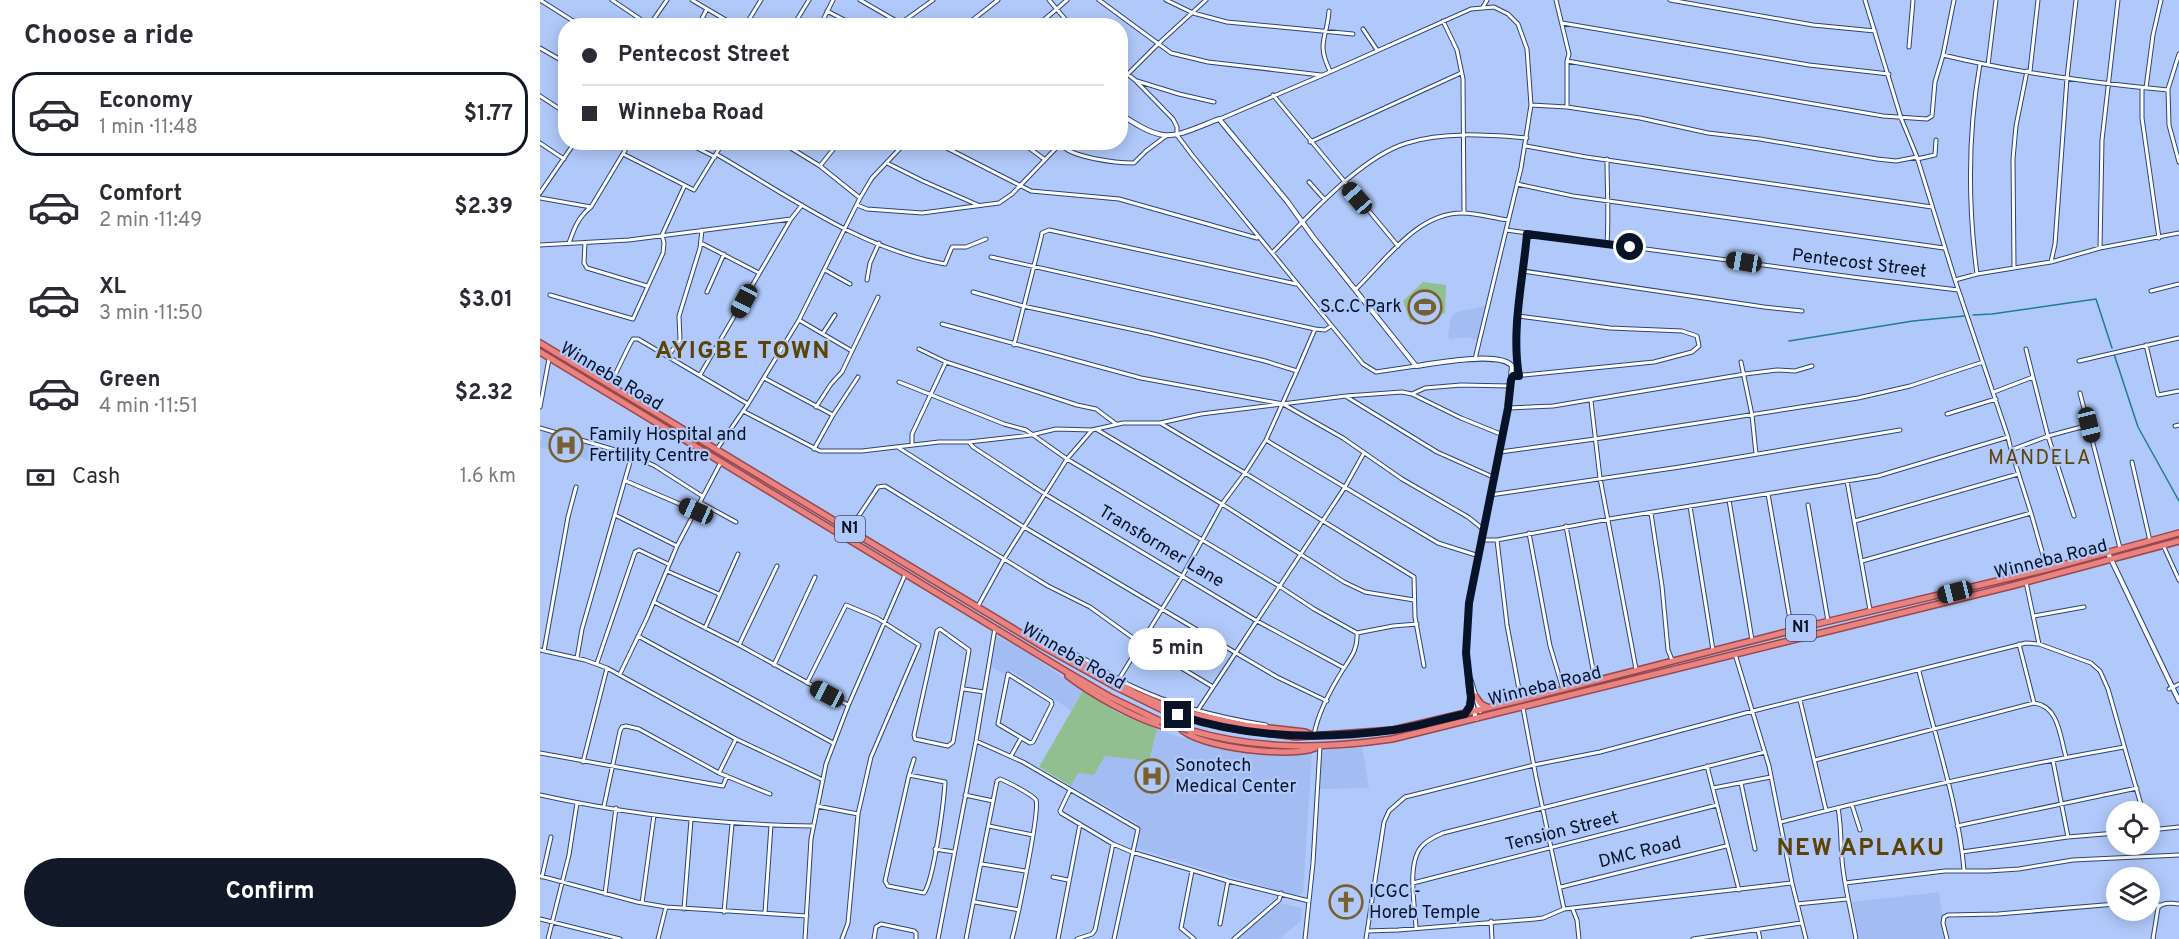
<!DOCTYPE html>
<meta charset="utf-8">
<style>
:root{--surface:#fff;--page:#f7f7f7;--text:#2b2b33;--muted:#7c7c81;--line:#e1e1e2;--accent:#111827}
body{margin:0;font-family:Overpass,sans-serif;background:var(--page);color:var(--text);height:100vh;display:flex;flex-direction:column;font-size:22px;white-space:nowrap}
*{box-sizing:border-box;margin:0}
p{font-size:20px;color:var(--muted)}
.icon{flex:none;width:33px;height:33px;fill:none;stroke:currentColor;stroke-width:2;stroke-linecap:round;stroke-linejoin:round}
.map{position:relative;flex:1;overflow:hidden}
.drawer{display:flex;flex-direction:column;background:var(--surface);width:540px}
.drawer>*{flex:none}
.guide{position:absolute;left:18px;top:18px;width:570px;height:132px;border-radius:24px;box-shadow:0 3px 15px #0003;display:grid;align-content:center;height:132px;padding:0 24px;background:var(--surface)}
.fabs{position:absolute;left:1566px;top:801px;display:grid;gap:12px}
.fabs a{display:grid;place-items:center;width:54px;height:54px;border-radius:50%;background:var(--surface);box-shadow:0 3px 15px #0003;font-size:30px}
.end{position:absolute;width:27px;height:27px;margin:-14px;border:8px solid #091328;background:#fff;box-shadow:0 0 0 3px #fff}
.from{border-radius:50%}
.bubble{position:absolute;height:42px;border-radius:21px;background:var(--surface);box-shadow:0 3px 15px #0003;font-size:20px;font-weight:700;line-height:42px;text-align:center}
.car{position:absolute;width:18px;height:36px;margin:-18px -9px;border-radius:8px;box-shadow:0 0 4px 2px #0007;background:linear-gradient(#222 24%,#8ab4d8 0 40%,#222 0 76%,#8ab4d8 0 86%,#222 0)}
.guide b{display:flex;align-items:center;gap:21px;height:57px;font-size:22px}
.guide b+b{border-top:2px solid var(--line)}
.guide i{width:15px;height:15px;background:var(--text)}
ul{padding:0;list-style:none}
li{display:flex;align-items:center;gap:18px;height:84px;margin:0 12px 9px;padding:0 12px;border:3px solid transparent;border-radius:24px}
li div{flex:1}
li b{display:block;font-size:22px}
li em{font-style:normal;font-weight:700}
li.active{border-color:var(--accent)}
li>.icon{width:54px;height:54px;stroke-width:1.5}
h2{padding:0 24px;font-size:27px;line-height:72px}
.pay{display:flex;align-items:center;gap:15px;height:66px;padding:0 24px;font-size:22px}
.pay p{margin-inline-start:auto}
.button{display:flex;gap:12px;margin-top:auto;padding:12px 24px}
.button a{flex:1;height:69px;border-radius:36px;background:var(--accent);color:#fff;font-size:24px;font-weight:700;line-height:69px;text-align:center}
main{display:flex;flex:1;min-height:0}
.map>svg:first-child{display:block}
.built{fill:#a3bdf3}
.green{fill:#91bf90}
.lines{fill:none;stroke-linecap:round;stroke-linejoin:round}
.stream{stroke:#207d8b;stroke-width:1.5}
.minor-casing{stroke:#2c4376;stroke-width:5}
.tertiary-casing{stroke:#2c4376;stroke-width:6}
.trunk-casing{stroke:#97484c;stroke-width:8}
.minor{stroke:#fff;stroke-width:3}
.tertiary{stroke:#fff;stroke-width:4}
.trunk{stroke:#ea8380;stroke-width:5}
.trunk-bridge-casing{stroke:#97484c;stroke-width:8;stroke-linecap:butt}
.trunk-bridge{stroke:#ea8380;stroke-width:5}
.route{stroke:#091328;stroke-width:8}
.labels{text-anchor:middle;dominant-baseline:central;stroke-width:4.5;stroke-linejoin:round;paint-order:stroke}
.shield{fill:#b1c9fa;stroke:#3b4a67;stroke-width:1.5}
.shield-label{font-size:16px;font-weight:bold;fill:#091328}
.street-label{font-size:18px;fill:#091328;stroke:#b1c9fa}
.poi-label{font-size:18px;fill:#091328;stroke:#b1c9fa;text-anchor:start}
.neighbourhood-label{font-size:20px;letter-spacing:1.5px;fill:#5d4405;stroke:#b1c9fa}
.district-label{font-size:24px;font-weight:bold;letter-spacing:1.5px;fill:#5d4405;stroke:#b1c9fa}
</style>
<main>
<section class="drawer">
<h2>Choose a ride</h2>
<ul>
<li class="active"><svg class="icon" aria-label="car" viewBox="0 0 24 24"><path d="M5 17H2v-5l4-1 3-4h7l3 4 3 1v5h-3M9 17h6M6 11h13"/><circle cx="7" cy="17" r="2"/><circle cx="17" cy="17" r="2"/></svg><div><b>Economy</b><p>1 min · 11:48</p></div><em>$1.77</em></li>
<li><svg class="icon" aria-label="car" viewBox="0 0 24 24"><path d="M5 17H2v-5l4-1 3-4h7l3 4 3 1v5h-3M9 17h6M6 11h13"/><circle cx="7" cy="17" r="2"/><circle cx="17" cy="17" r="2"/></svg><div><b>Comfort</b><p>2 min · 11:49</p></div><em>$2.39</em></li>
<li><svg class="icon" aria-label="car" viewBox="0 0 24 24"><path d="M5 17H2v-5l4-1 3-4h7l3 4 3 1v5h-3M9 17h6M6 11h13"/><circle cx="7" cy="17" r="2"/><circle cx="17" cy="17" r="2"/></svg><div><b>XL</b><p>3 min · 11:50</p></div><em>$3.01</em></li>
<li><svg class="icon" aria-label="car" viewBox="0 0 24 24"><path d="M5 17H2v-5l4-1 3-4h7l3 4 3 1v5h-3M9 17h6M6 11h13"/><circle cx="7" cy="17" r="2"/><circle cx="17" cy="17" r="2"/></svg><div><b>Green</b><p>4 min · 11:51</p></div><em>$2.32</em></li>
</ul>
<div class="pay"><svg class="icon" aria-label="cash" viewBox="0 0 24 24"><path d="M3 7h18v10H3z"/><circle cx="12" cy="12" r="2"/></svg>Cash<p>1.6 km</p></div>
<div class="button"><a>Confirm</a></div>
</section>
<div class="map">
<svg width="1639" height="939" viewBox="0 0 1639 939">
<rect width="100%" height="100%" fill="#b1c9fa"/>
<path class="built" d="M946 306 938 341 929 337 911 339 908 337 911 318 916 312Z
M3 429 53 444 49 460 0 447Z
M456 636 487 652 543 691 532 711 473 672 467 671 464 674 450 666Z
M617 729 643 738 682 747 772 754 763 893 756 896 595 848 597 823 531 786 538 773 554 775 565 756 609 761Z
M822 747 829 788 780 789 781 754 785 750Z
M1399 892 1405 939H1319L1312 902Z
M739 903 762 908 761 921 739 939H696Z"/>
<path class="green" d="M883 282 906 285 905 313 870 321 863 301Z
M543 691 580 714 617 729 609 761 565 756 554 775 538 773 531 786 499 767Z"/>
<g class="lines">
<path class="stream" d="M1433 315 1452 314 1556 299 1572 348
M1249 341 1373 321 1424 316
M1574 354 1598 427 1639 501"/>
<g class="minor-casing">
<path id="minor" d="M0 0 41 26
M72 0 109 25
M152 0 196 26
M320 0 365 26
M509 0 531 26
M559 0 631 53 668 62 781 75
M626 0 653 13 687 22 813 34
M1016 0 1029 54 1027 61V107
M1130 0 1273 25 1335 31
M1325 0 1361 118 1377 157 1415 280 1468 437 1471 450 1491 513 1507 569
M943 7 947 0
M287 11 316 26
M789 11C787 39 776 42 790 71
M903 21 917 50 923 79 924 213
M361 23 393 0
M1022 23 1269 65 1349 74
M109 26 127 0
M158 26 167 9
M205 26 221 0
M253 26 269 0
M280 26 293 0
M425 26 458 0
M497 26 527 0
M823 29 837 50
M1369 47 1373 0
M0 48 26 63
M1403 55C1477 73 1553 83 1628 90L1629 125 1639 162
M1027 61 1343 116 1387 119 1392 116 1395 82 1403 55 1414 0
M1448 65 1456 0
M580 68 595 80 633 119 637 127V135L652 155 823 364 836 372 876 366
M1490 71 1498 0
M597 81 639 94 674 102
M580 82 618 44 666 0
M1602 88V118L1619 238
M1606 88 1613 35 1621 0
M1628 89 1639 54
M733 95 858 246
M0 96 26 113
M991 105 1027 107 1100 118 1168 133 1220 139 1337 159 1356 161 1377 157
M680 119 783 75 931 9 954 7 968 14 978 24 987 49 991 105 981 168 935 359
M145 142 175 157
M183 142 176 154C249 196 320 249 405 264L412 247H426L446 239
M241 142 280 166 320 198
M395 142 491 191 579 199 717 238
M481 142 504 159
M770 142 921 73
M0 143 24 159
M520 144C532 158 576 163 594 163L606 151 626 136
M986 146 1046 157 1392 207
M83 154 154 190 176 154
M1067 159C1067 188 1069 215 1067 244
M1377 159 1395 155 1396 140
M347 163 383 181 438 205
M280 166 299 142
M769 182 785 200
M977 184 1033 196 1404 248
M0 193 35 142
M0 198 51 207
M317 205 327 209 382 213 459 203 472 194 522 142
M966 230 1312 277 1418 290
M29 243C34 229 38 217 51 207L90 142
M45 243 44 263 47 268 107 286
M161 243 219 273
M0 245 89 240 251 219
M1560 248 1562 140 1578 0
M732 253C767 218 820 157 867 143 904 131 949 135 987 138
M451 257 775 329 785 330 791 326
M1511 262 1515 244 1527 78 1536 0
M1474 267 1473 159 1476 126 1487 71
M285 270 310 284
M983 271 1224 307 1262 311
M1437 274C1428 205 1428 132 1440 64
M327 280 330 263 339 243
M1415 280 1437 274 1511 262 1560 248 1639 233
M816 289C846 260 877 213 922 213 937 213 953 218 968 220
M1611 291 1639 284
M167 292 184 254
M433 292 483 306 609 333 725 361 757 371 775 329
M10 295 93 319 123 253 124 243 122 235 144 187
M259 320 312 351 338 297
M402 324 601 378 743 404 803 438 862 479 928 517 943 529
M283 333 295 315
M474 345 501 238 502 233 509 230 756 284
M1606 345 1618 395 1639 391
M379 349 406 362 537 405 556 409 576 424
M1486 349 1493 377
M128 356 140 340 139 316 160 248 162 230
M1539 361 1639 338
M1201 362 1212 415 1216 454
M160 375 251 219 262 205
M979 375C971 330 983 279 987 234
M973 376 1114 362 1152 352 1159 346 1157 336 1142 331 1070 328 978 316
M224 378 293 415 318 377
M359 382 464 424 486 430 527 459 739 586 774 609 817 633 853 626 877 624
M70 385 90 344 93 339H98L208 404
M1454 392 1493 377 1508 436 1534 516
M1540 393 1580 548
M872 394 921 418 963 435
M807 397 897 452 953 477
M1051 401 1060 478 1096 669
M0 407 9 359
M276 407 291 384 302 372 312 351
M968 408 1013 406 1205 374 1237 370 1255 371 1272 366
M203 411 280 451H322L399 442H429L491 435 516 429 552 430 583 423H620L661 414 806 396 862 392 872 394 885 388 921 385 970 386
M1407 414 1456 399
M622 424 705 473 874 577 875 617 884 666
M1635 426 1639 425
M0 428 92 455 115 466 162 496
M556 429 682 504 804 582 825 592 874 600
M726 440 898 543 939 556
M429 442 433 447 505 494 717 621 804 668
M372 445V434L406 362
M359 448 484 527 696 653 737 677 787 701
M177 449 208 404 259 320 320 198 332 178 366 142
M274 449 293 415
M1471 450 1508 436 1549 425
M960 452 1055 439 1318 398 1370 386 1443 362
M1592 462 1610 541
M86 481 156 511
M1307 481 1330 610
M1228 494 1252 631
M950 495 1140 467 1360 430
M1189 500 1212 640
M161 503 196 522
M1268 505 1288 621
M1150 506 1173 650
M1111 513 1122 586 1128 650 1132 660
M75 515 137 546
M1315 521 1478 474
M1026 526 1055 680
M310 529 338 487 345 486 508 586 550 607 600 643 673 687
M989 533 1010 646 1023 689
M943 540H957L1069 519 1338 476 1468 437
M957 540 967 625 981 700
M1623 545 1639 580
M1322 561 1491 513
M127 571 179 594
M1486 582 1499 644
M114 602 199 645 308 705
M438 606 464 559 527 459 552 430
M1494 616 1544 607
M165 628 198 554
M400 629 429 650 413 742 408 746 375 739 374 735 397 631Z
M98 636 293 743
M1479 644 1494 703
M199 645 237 566
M0 650 45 660 67 668 196 739 283 780
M4 651 28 517 36 487
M528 652 535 654C554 663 572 677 592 686 631 705 683 718 726 725
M1195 654 1229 766 1252 883 1266 939
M37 658 42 629 92 455
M57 663 95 552 99 550 128 564
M234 665 275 577
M1379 671C1394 733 1419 807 1424 870
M80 674 107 618 137 546 181 462
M468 674 511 701 512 704 493 742 490 743 458 724Z
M579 679 643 575 682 504 705 473 726 440 757 371
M267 683 306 605 337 618 379 645 331 757 318 814 308 923 302 939
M424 689 444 692
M1629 689 1639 684
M1260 700 1286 810
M983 708 996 777 1024 909
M658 710 805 487 824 453
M774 735C778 712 792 687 804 668 812 656 818 648 817 633
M436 741 483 762 598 829 574 939
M0 753 183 786 187 776
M471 756 481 738
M1275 760 1494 703C1519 706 1520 737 1526 757
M1513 761 1528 837
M43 762 67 668
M1167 766 1199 890
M179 773 196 739
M369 775 405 782C404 801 394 880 384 893L348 886 345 881 369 775 374 759
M1201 783 1215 849
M1173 788 1231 777
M530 790 520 811 521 813 573 844 592 852 688 881 769 901
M0 795C90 815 181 825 273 826
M425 795 453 801
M1312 805 1320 830
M64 806 80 731 82 727 86 726 99 729 179 773 230 794
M277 806 318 814
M1298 808C1302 829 1300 848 1303 869 1306 893 1312 915 1316 939
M1241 822C1354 793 1469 767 1584 747
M449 826 493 835
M1417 826 1597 788
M1610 830 1639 827
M395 849 414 852
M1422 852 1528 837 1576 833
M442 864 485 871
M652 871 641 928 654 939
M0 876 97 902 126 907 267 916
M2 877 11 837
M513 877 528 880
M873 883 1177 805
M1305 883 1405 871H1448L1479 869 1533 860 1639 855
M1021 887 1186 846
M65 894 76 808
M435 902 479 910
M102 903 114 815
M1257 904 1307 899
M1610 905H1620
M144 909 151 820
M1033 910 1037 920 1039 939
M184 912 192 824
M225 913 231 825
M0 919 80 939
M951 921 952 939
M680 924 688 881
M876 928C875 906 866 861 883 845 888 840 896 836 903 833L1225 752
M1218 930 1220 939
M827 931 858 930 995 919 1003 918 1024 909 1252 883
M8 939 29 855 37 803
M118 939 126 907
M265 939 271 839 286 764 308 706 365 575
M334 939 336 927 341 924 374 931 376 933V939
M398 939 436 741 455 628
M426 939 457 781 460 779C466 781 493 795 496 800 500 812 477 920 472 939
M518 939 540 824
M537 939 552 934 555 930 573 844
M694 939 739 900 741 893
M765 939 773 863 780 747
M826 939 844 822 849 811 865 797 994 765 1060 752 1213 711 1486 643 1499 644 1551 663 1560 671 1568 689 1603 812
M1153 939 1261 923
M1407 939 1403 923 1404 917 1408 915 1458 914 1576 904
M1613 939 1618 908C1622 902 1632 903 1639 904"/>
</g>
<g class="tertiary-casing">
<path id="tertiary" d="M580 114C627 145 630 138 679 119L747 201 773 237 876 366C896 363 960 351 972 366L968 408 929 603 926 653 929 690 936 719
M1568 553 1639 701
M930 678 940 711"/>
</g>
<g class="trunk-casing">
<path id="trunk" d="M0 343 502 646 576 687 623 710
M0 352 527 672 570 697 620 721
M483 634 492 633 595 693 628 707 631 712 629 723 622 726C592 717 553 695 528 676
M935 696 941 704 947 707
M925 713 930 706 931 698
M652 719 696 729 756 737 853 730 981 700 1281 623 1507 569 1639 533
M649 730C716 750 783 749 852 739L1475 585 1639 541
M772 735 765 732 703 725 649 713H646L640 728C657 748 752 758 775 748"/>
</g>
<use href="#minor" class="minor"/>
<use href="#tertiary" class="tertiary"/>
<use href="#trunk" class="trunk"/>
<g class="trunk-bridge-casing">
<path id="trunk-bridge" d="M623 710 652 719
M620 721 649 730"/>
</g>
<use href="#trunk-bridge" class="trunk-bridge"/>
</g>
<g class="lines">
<path class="route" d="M638 715C707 738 780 740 853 730 877 727 901 719 925 714L930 706 931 698 926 653 929 603 968 408 971 380 973 376H979C971 330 983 280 987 234L1090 247"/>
</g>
<defs>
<g id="stadium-ring" transform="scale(1.725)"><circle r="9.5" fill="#b1c9fa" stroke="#776131" stroke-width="1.5"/><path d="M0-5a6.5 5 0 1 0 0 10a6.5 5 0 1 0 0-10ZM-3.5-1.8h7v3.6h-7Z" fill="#776131"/></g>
<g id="hospital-ring" transform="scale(1.725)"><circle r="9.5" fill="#b1c9fa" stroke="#776131" stroke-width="1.5"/><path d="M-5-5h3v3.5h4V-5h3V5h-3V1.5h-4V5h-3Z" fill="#776131"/></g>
<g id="church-ring" transform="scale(1.725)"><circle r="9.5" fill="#b1c9fa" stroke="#776131" stroke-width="1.5"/><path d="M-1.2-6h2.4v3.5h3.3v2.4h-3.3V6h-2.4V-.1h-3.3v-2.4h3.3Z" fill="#776131"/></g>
</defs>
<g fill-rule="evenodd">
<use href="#stadium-ring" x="885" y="307"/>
<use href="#hospital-ring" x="26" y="445"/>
<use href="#hospital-ring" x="612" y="776"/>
<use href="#church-ring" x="806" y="902"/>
</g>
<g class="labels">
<g class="shield">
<rect x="295" y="516" width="30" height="26" rx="4.5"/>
<rect x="1246" y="615" width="30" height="26" rx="4.5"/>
</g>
<g class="shield-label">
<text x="310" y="529">N1</text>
<text x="1261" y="628">N1</text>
</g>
<g class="street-label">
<text transform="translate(1319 264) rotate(7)">Pentecost Street</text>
<text transform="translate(71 377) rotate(31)">Winneba Road</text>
<text transform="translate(621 547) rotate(31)">Transformer Lane</text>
<text transform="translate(1511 560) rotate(-14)">Winneba Road</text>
<text transform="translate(533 657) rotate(30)">Winneba Road</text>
<text transform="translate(1005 687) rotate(-14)">Winneba Road</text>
<text transform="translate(1022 832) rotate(-14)">Tension Street</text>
<text transform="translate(1100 853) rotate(-14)">DMC Road</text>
</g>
<g class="poi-label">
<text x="862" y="307" text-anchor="end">S.C.C Park</text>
<text x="49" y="435">Family Hospital and<tspan x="49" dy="21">Fertility Centre</tspan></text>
<text x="635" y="766">Sonotech<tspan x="635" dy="21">Medical Center</tspan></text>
<text x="829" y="892">ICGC -<tspan x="829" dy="21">Horeb Temple</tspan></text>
</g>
<g class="neighbourhood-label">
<text x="1500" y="459">MANDELA</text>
</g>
<g class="district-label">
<text x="203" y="352">AYIGBE TOWN</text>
<text x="1321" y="849">NEW APLAKU</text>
</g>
</g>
</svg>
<div class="fabs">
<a><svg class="icon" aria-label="locate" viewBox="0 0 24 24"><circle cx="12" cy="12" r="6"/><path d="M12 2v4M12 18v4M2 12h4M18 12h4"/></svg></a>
<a><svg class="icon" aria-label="layers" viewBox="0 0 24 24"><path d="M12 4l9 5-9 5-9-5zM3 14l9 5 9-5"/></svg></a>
</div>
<i class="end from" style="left:1090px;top:247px"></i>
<i class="end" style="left:638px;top:715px"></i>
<div class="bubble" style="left:588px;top:628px;width:99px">5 min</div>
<i class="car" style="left:817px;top:198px;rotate:319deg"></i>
<i class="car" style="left:1204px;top:262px;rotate:279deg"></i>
<i class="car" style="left:204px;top:301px;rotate:208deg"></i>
<i class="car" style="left:1549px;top:425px;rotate:166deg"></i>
<i class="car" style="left:156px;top:511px;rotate:294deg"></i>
<i class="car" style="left:1415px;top:592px;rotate:256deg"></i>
<i class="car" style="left:287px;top:694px;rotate:298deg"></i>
<div class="guide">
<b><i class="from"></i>Pentecost Street</b>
<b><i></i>Winneba Road</b>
</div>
</div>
</main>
